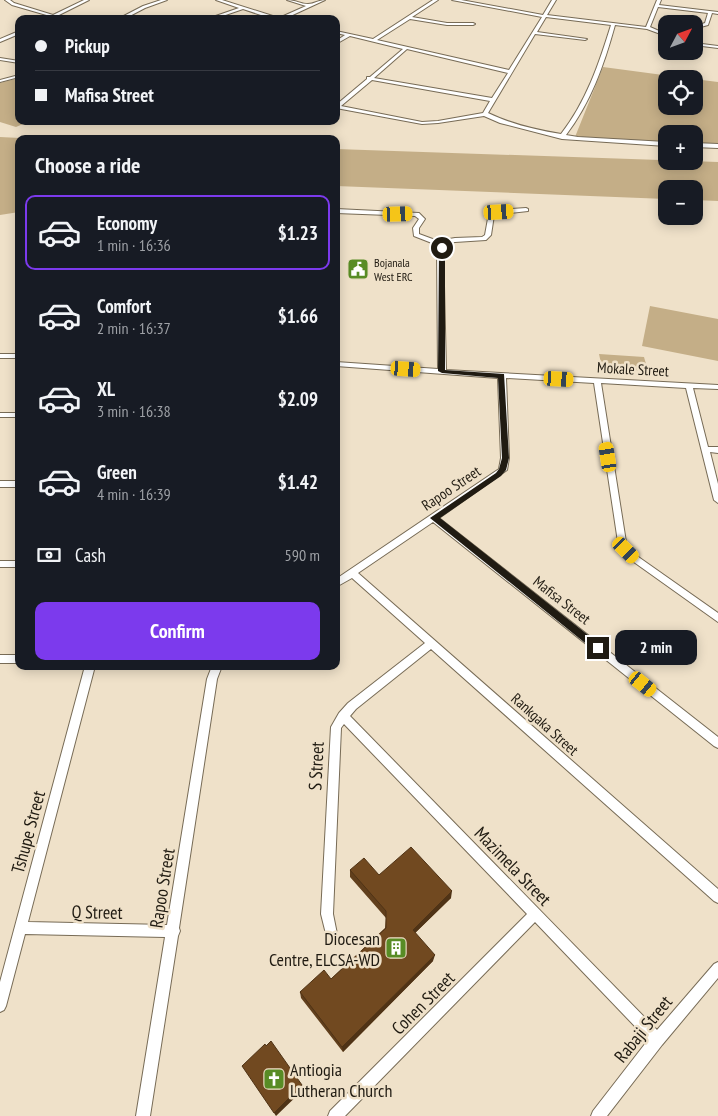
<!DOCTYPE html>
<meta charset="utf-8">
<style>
:root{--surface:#171b24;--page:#242831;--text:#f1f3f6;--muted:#9ea1a6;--line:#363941;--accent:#7c3aed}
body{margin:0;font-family:"PT Sans Narrow",sans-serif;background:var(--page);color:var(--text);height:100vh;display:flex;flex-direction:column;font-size:19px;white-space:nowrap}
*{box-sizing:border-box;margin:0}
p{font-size:16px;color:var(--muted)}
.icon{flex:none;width:28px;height:28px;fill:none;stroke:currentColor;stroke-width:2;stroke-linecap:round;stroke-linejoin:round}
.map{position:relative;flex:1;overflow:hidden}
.drawer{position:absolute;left:15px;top:135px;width:325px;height:535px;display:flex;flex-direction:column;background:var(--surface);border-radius:10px;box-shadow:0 2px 12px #0003}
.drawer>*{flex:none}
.banner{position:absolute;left:15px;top:15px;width:325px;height:110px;border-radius:10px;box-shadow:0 2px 12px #0003;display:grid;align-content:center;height:110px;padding:0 20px;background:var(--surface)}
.needle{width:32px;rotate:49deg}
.controls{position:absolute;left:658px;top:15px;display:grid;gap:10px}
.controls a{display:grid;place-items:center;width:45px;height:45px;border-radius:10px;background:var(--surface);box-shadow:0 2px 12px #0003;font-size:25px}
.end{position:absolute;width:22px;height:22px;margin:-11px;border:6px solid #201b12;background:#fff;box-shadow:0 0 0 2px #fff}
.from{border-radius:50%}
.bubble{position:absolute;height:35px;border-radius:10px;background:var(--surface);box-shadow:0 2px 12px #0003;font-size:16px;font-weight:600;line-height:35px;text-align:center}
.car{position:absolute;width:15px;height:30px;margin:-15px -8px;border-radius:6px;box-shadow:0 0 4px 1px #0007;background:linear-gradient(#f5c518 24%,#345 0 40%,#f5c518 0 76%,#345 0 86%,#f5c518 0)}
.banner b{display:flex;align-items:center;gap:18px;height:48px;font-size:19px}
.banner b+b{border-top:1px solid var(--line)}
.banner i{width:12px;height:12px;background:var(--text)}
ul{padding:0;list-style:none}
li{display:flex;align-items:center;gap:15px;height:75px;margin:0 10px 8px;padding:0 10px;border:2px solid transparent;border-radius:10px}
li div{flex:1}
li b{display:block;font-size:19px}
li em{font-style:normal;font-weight:600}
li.selected{border-color:var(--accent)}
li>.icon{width:45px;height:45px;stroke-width:1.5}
h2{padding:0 20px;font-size:22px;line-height:60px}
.pay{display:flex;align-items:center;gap:12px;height:55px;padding:0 20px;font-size:19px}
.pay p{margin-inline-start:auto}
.action{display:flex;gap:10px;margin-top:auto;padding:10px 20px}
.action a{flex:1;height:58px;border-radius:10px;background:var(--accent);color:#fff;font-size:20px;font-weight:600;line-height:58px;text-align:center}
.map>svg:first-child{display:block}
.green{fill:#c4ae87}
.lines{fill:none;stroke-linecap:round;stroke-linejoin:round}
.street-casing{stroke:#776b56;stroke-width:2}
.street{fill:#fff;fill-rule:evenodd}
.wall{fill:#613f1c}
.shaded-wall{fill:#4f3316}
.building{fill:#714920;stroke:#4f3316}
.route{fill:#201b12}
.labels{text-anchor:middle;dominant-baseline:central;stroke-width:5;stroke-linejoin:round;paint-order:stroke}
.far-poi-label{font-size:12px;fill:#201b12;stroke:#efe1c9;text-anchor:start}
.street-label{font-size:15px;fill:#201b12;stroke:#efe1c9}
.near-street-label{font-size:18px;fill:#201b12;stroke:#efe1c9}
.near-poi-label{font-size:18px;fill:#201b12;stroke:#efe1c9;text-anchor:end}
</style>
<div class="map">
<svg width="718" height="1116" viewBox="0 0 718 1116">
<rect width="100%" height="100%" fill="#efe1c9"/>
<path class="green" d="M603 67 693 79H666V106H694V79L718 82V145L694 143V134H666V142L575 137Z
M19 78V121H30L16 127 0 122V83Z
M0 137 40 139H19V212L0 215Z
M336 149 718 162V201L694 200V189H666V199L336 186Z
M650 306 718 319V361L642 346Z
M599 354 644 357 648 371 602 368Z"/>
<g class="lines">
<g class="street-casing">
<path id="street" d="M5 0H10L14 3 53 15 84 0H89L57 16 65 19 51 18 50 16 12 5Z
M161 0H167L145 8 124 19H118L143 6Z
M216 0H222L279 18 306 6 287 0C295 0 301 4 308 4 314 4 319 0 325 0L284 19H273L243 9 214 19H207L239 8Z
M433 0H438L412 17 447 23H473L475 24 473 25H447L410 19 377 40 509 70 542 17 452 0H461L543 15 552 0H556L547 15 646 27 657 0H661L659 5 718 12V14L712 13 708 25 697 28 696 26 705 23 708 13 658 7 650 27 666 34V36L647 29 615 25C604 65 591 102 566 135L578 137 666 142V146L562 139 500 123 484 116 438 123 422 124 336 108V105L367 79V77H370L403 49 350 36 336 44V41L345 35 336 33V31L373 39ZM546 17 611 25C599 64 586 102 561 134 536 130 511 124 488 113L535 34 585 40 587 39 537 32ZM407 49 508 73 492 98 374 78ZM372 80 490 101 483 113 438 121 422 122 341 106Z
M19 31V34L0 42V39Z
M694 43 718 46V48L694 45Z
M0 58 19 61V63L0 60Z
M19 75V77L0 82V80Z
M694 143 718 144V148L694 147Z
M526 208 528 209V211L494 215 491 235 486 240 455 242 443 244 446 370 718 385V389L693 388 708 447H718V453L710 452 718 484V503L714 500 686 388 601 383 626 542 629 548 637 556 718 613V622L631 560 623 552 618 542 594 383 506 378 509 458 507 470 439 518 718 737V748L714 746 433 522 358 573 718 889V903L714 901 431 649 356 709 350 716 657 1030 714 964 718 962V978L662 1045 607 1116H591L593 1111 648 1040 535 922 345 1116H328L330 1111 527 914 344 724 341 728 333 914 337 934 335 938 331 940 327 938 321 914 331 727 339 713 348 703 425 643 352 578 336 587V579L499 469 501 458 498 378 336 366V362L438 369 437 245 414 236 413 228 419 219 415 216 336 213V209L419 213 425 219 419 228V234L438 241 455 238 482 237 485 235 489 213 499 210Z
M0 354H19V358H0Z
M0 413H19V417H0Z
M0 481H19V487H0Z
M0 561H19V567H0Z
M0 655H19V663H0Z
M85 666H95L28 922 167 925 207 679 212 666H222L217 679 179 928 180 931 178 936 150 1116H136L165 937 25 934 6 1006 4 1010 0 1012V982Z"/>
</g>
<use href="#street" class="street"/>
</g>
<path class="wall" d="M350 870 379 875 451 898 415 933 433 961 343 1052 301 998 300 992 331 979 385 928 386 918 350 877Z"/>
<path class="shaded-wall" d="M452 891 451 898 412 936 413 930Z
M435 955 433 961 343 1052 342 1047Z
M302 1085 304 1089 276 1116 274 1113Z"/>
<path class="building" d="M411 847 452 891 413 930 435 955 342 1047 300 992 324 970 331 979 386 928V911L350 870 364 858 379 875Z
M271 1041 302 1085 274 1113 242 1066 265 1044 266 1046Z"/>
<path class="route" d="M442 246 445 248V370L504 374 509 458 506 470 501 476 440 518 602 646V651H595L430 518 496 473 499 469 502 458 498 378 442 373 438 371 439 248Z"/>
<defs>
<g id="civic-square" transform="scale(1.125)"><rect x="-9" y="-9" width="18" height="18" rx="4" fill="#588c25" stroke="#efe1c9"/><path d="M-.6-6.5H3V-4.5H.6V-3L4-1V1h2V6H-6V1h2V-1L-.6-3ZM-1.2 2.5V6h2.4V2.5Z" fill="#fff"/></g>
<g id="building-square" transform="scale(1.125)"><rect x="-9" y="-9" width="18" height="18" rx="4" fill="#588c25" stroke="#efe1c9"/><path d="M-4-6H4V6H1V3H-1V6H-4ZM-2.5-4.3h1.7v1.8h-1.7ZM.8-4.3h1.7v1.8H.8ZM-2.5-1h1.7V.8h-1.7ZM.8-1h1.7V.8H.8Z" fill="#fff"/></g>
<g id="church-square" transform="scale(1.125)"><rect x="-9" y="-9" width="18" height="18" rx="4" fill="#588c25" stroke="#efe1c9"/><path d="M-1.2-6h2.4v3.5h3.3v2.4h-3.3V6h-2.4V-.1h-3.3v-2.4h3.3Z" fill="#fff"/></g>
</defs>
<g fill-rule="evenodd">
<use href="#civic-square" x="358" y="269"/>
<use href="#building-square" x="396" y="948"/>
<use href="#church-square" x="274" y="1079"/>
</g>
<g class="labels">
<g class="far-poi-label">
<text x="374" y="262">Bojanala<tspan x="374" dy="14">West ERC</tspan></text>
</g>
<g class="street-label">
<text transform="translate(633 369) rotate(3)">Mokale Street</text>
<text transform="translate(451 488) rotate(-34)">Rapoo Street</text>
<text transform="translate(562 600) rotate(38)">Mafisa Street</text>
<text transform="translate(545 724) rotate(42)">Rankgaka Street</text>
</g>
<g class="near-street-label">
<text transform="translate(316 766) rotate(-87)">S Street</text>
<text transform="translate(28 832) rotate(-75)">Tshupe Street</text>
<text transform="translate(513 866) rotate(46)">Mazimela Street</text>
<text transform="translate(162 888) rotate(-81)">Rapoo Street</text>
<text transform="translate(97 912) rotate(1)">Q Street</text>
<text transform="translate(423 1003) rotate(-45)">Cohen Street</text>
<text transform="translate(643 1029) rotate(-51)">Rabaji Street</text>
</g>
<g class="near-poi-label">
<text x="380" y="938">Diocesan<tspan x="380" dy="21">Centre, ELCSA-WD</tspan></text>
<text x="290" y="1069" text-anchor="start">Antiogia<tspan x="290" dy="21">Lutheran Church</tspan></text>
</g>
</g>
</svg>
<div class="controls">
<a><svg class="needle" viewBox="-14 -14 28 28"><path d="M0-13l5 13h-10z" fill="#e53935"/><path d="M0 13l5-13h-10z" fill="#9ea1a6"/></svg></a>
<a><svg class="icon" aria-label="locate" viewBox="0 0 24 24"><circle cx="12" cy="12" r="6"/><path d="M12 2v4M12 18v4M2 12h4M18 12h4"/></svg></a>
<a>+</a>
<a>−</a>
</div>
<i class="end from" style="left:442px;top:248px"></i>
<i class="end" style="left:598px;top:648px"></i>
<div class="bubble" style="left:615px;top:630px;width:82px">2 min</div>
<i class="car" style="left:499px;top:212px;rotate:87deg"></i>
<i class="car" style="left:398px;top:214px;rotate:88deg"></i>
<i class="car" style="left:406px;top:369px;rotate:94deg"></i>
<i class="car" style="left:559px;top:379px;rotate:93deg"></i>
<i class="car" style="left:608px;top:457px;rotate:351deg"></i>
<i class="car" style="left:626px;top:550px;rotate:135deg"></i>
<i class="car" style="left:643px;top:684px;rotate:129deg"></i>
<div class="banner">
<b><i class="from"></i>Pickup</b>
<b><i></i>Mafisa Street</b>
</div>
<section class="drawer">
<h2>Choose a ride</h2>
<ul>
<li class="selected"><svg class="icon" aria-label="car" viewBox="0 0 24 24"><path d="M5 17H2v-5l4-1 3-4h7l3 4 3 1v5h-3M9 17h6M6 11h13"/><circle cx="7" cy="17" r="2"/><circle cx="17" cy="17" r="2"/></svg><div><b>Economy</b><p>1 min · 16:36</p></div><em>$1.23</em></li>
<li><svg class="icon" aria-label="car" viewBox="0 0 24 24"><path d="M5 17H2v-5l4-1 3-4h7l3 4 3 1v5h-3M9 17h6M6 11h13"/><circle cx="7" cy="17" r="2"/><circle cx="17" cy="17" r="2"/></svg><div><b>Comfort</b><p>2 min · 16:37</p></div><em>$1.66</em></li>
<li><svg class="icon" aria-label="car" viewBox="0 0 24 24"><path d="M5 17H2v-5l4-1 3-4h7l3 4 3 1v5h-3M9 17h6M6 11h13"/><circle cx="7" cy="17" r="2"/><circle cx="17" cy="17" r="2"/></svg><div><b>XL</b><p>3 min · 16:38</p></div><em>$2.09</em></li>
<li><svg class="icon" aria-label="car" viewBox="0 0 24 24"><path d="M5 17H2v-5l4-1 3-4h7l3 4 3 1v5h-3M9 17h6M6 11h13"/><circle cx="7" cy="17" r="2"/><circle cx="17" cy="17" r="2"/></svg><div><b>Green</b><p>4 min · 16:39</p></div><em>$1.42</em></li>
</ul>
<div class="pay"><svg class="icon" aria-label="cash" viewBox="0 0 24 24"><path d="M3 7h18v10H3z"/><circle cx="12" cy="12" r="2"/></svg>Cash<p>590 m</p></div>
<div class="action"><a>Confirm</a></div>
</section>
</div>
